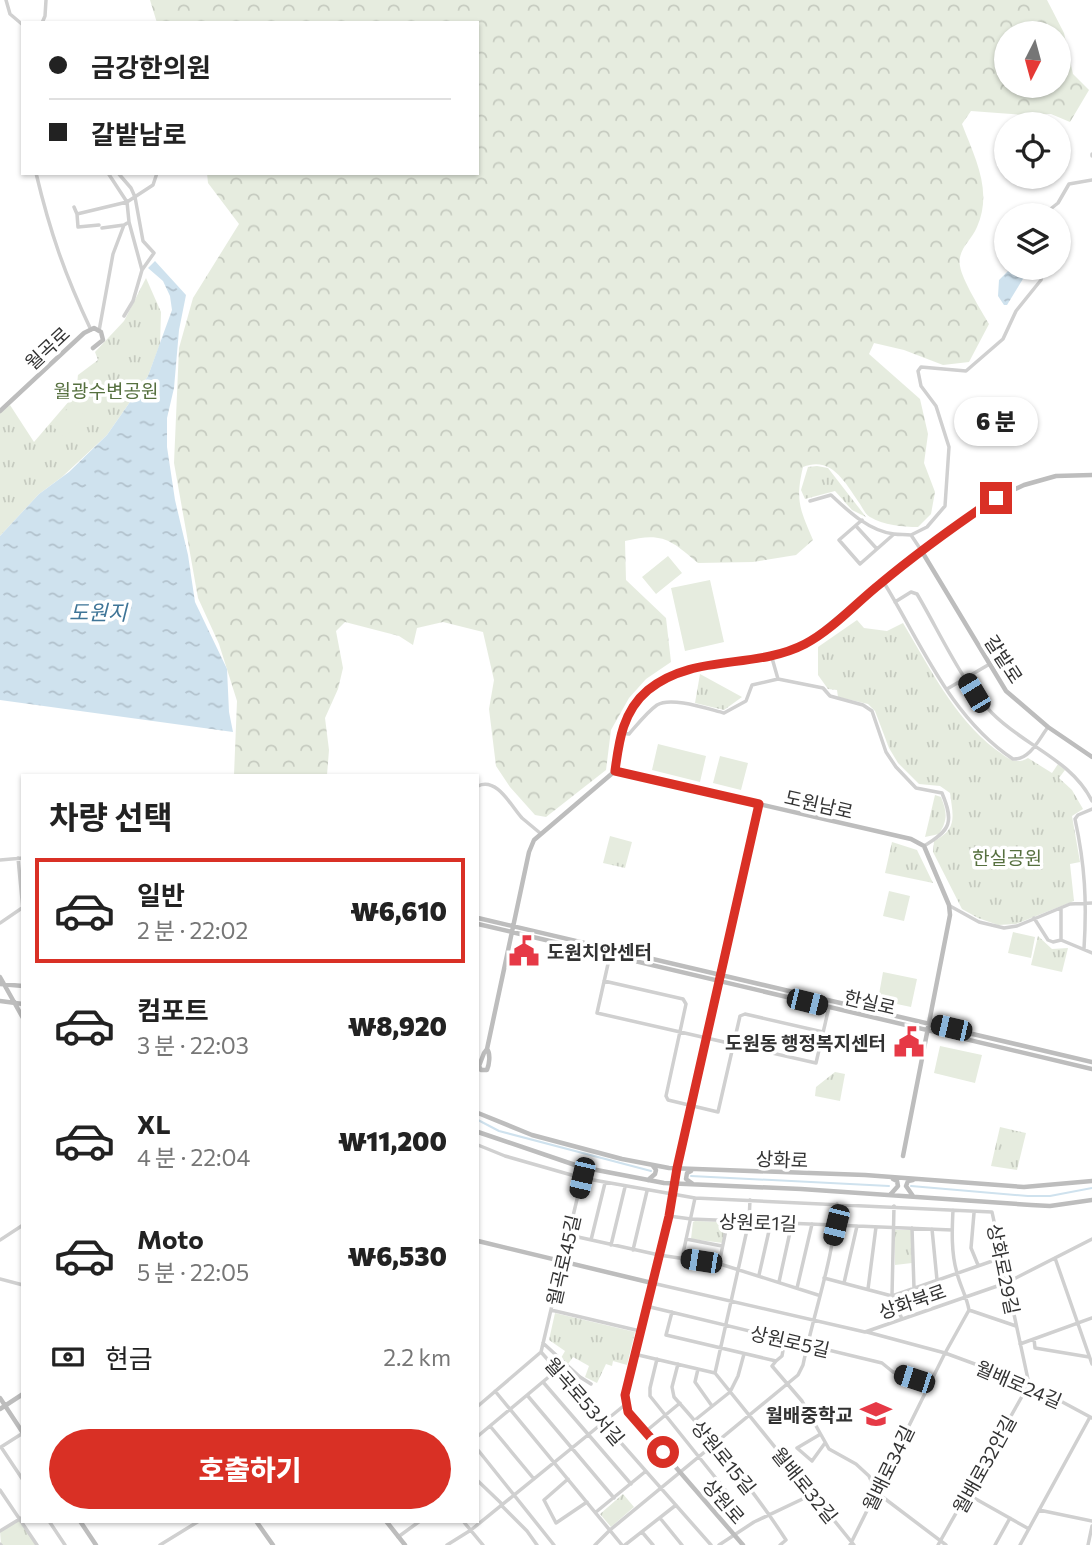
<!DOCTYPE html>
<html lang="ko">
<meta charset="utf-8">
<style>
:root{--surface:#fff;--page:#f2f2f2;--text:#222;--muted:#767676;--line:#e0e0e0;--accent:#d93025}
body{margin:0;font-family:Commissioner,"Noto Sans KR",sans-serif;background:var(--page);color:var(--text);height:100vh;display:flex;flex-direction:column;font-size:26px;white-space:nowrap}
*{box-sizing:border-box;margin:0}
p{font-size:23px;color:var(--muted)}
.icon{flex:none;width:38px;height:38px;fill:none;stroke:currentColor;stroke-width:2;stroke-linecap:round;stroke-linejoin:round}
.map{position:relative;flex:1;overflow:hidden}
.drawer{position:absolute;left:21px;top:774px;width:458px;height:749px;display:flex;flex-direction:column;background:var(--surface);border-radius:0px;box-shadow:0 2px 5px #0004}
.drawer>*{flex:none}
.banner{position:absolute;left:21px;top:21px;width:458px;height:154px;border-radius:0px;box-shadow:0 2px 5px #0004;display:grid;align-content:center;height:154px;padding:0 28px;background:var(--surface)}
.needle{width:46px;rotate:186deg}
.fabs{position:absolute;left:994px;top:21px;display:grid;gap:14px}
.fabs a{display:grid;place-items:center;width:77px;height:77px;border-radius:50%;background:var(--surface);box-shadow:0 2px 5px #0004;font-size:35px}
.end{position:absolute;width:32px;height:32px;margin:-16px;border:9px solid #d93025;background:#fff;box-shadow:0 0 0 4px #fff}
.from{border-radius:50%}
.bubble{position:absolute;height:49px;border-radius:24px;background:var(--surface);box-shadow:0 2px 5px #0004;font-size:23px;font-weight:800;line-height:49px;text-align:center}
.car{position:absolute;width:21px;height:42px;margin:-21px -10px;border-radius:9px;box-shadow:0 0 5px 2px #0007;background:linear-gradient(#222 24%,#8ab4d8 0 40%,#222 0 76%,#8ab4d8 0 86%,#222 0)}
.banner b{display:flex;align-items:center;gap:24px;height:66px;font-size:26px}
.banner b+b{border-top:2px solid var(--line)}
.banner i{width:18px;height:18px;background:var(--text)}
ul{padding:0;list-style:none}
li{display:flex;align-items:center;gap:21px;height:105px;margin:0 14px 10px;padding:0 14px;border:4px solid transparent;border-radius:0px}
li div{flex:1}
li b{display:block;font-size:26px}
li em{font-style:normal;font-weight:800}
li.on{border-color:var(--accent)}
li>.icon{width:63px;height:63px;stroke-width:1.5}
h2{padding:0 28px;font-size:32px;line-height:84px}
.pay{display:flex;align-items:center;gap:18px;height:77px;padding:0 28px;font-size:26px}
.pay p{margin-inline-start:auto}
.primary-button{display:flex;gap:14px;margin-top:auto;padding:14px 28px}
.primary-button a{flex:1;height:80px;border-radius:42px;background:var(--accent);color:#fff;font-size:28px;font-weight:800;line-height:80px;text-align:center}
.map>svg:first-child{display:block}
.grass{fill:url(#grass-tufts)}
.forest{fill:url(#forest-crowns);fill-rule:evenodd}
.pitch{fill:#e6ecdf}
.water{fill:url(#water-ripples)}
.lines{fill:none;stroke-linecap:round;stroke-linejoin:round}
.stream{stroke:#cfe2ee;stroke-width:2}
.street{stroke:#d0d0d0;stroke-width:3.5}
.secondary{stroke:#bdbdbd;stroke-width:4.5}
.route{stroke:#d93025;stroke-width:9}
.labels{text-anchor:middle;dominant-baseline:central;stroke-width:7;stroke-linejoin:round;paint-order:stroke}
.street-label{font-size:19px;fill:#333;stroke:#fff}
.park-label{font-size:19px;fill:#56703f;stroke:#fff}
.poi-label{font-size:19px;font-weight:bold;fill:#333;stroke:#fff;text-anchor:end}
.water-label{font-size:21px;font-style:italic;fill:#3f7597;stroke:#fff}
</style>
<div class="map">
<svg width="1092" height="1545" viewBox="0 0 1092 1545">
<defs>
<pattern id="grass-tufts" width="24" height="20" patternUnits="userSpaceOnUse" patternTransform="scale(1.75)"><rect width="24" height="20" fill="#e6ecdf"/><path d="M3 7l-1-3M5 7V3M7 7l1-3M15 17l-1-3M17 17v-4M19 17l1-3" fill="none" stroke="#c6cbc0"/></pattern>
<pattern id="forest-crowns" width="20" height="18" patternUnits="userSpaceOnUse" patternTransform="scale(1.75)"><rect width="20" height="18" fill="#e6ecdf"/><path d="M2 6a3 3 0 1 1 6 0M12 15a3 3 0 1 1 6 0" fill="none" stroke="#c6cbc0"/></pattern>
<pattern id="water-ripples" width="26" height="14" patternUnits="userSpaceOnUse" patternTransform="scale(1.75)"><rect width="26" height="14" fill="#cfe2ee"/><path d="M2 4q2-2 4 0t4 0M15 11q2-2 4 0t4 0" fill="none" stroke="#b2c2cd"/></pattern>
</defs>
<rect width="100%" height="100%" fill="#fff"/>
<path class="grass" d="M146 278 161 312 160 344 148 376 107 435 62 477 39 494 0 536V413L10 405 34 442 76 393 78 375 98 360 95 352 124 321Z
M817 466 828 468 866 517 852 510 835 491 805 499 801 490 808 467Z
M857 620 864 628 887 631 903 623C930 668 953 716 995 749 1007 757 1014 766 1028 758L1052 773 1058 764 1065 770 1059 778 1072 790 1083 809 1072 816 1080 862 1070 864 1074 901 1016 924 998 925 978 918 962 909 933 852 934 841C958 829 953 816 950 793L940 786 919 784 898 763 889 748 875 711 868 704 838 697 837 690 828 689 818 675V647Z
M700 674 742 697 724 710 695 703Z
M935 795 941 797C947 812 948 820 939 834L925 837Z
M610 836 632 842 625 868 603 863Z
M892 842 917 850 933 883 885 873Z
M1038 936 1052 949 1068 948 1062 972 1031 965Z
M835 1072 845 1074 840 1101 815 1096 816 1087Z
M1000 1127 1026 1133 1017 1170 991 1166Z
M695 1221 724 1222 726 1225 723 1243 691 1239 693 1222Z
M895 1230H911L912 1263 895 1265Z
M555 1313 635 1332 627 1365 613 1361 612 1366 606 1364 597 1383 585 1377 589 1366 573 1357 568 1364 561 1358 565 1351 549 1340Z
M623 1494 634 1507 611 1527 600 1514Z
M20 1518 37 1545H1L0 1531Z"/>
<path class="forest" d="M150 0H1047L1064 33 1073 74 1089 90 1070 122 1051 114 1023 115 971 111 962 124C975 158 993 191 977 227 971 241 957 250 960 266 962 280 981 310 989 324L969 362 943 365 904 350 874 343 869 354 920 399 928 434 924 463 935 492 931 514 918 527C903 527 883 525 870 517 866 515 863 509 860 504 846 484 832 455 803 467 795 501 800 509 813 540L796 555 753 562 698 563C670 539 662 532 625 541L626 580 666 618 671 662 646 679 629 698 611 730 606 770 546 817 535 815 510 787 496 766 489 709 494 680 483 632 443 622 417 628 413 645 399 636 345 622 336 631 343 668 338 689 325 718 329 750 327 775H234L237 701 219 644 198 598 174 463 179 348 193 298 239 224 208 183 207 173H478V23H157ZM1006 33H1059V86H1006Z"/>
<path class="pitch" d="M72 404 85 415 65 437 52 426Z
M668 556 682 573 656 594 642 577Z
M710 580 724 642 685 651 671 588Z
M658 744 706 756 700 782 652 770Z
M720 756 748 763 741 790 713 783Z
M889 891 910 896 904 921 883 916Z
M1013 932 1035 937 1031 958 1008 953Z
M883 972 917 979 911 1007 878 1000Z
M940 1046 982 1055 975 1083 934 1073Z"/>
<path class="water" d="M155 261 186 295 179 330 174 388 167 418V447L175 500 188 555 195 602 227 669 229 712 233 732 0 700V536L39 494 69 472 107 435 148 376 172 310 170 296 163 281 148 268Z
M1011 268H1020L1026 274 1007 305H1004L998 296 999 280Z"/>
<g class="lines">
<path class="stream" d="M478 1120 499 1131 651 1171
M691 1176 889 1186
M911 1186 1028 1196H1050L1092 1188"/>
<path class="street" d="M6 0 10 14 23 25
M42 23 45 16 46 0
M23 62V63
M1092 154V156
M36 173C50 232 65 275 91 330
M118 173 131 188 135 197 143 241 154 253 142 270
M74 207 77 214 127 202 153 185 157 173
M77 214 78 227 99 225
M1043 215 1058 203 1069 184 1092 180
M102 228 124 225
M124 316 133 301 142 270 129 222
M99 331 113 254 124 225 129 222 127 202 108 173
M810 501 831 495C848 511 869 531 894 534 900 535 905 534 911 535L921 550
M862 520 839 540 860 564 894 534
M856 526 877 549
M911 535 927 527 945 506 949 447 936 406 921 386 918 371 921 367 966 371 1003 339 1016 311 1041 280 1042 275 1037 268
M883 581C921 643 950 717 1013 759 1030 760 1039 739 1048 727
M895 602 911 592 917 594C939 631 962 683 992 713 1024 746 1071 759 1092 801
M772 658 778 679
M947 689 988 665
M620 733 629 734C637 725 647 712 657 705 671 696 708 709 724 713L746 701 752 685 778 679 823 688 830 696 863 705 872 711 886 752 896 767 916 788 942 793C954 822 951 830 924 846
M478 786C497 777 511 806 522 818 528 823 534 828 540 833
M18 858 23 910
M0 860 23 858
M950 906 979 922 1004 928 1017 926 1070 904 1092 903
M1034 918 1048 940 1053 942 1061 940 1092 953
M0 923 22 908
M1061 940V908
M1084 949C1087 902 1085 865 1075 819L1078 815 1092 809
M610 955 597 1013 816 1063 829 1007
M604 981 683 999 686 1004 666 1096 668 1100 718 1112 740 1016 745 1014 823 1032
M478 1145 505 1156 582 1178 695 1198 992 1212 1029 1384 938 1545
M894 1206 892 1296 902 1319
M953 1210C952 1230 951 1253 957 1273 960 1286 967 1297 969 1310
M974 1213 971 1248 978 1265
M669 1216 691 1219 952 1230
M912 1228 914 1288
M932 1229 937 1280
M569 1235 659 1255 720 1264 818 1295
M686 1239 722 1246
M0 1240 23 1225
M591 1240 605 1183
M611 1245 625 1187
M633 1250 647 1191
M682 1258 695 1198
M1055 1258 1092 1364
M719 1264 728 1220
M759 1275 771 1222
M824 1278 892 1296 1001 1258
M0 1279 23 1285
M779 1282 792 1223
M652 1283 865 1332 1006 1283 1092 1239
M844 1283 857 1226
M797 1288 812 1224
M868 1289 876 1227
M646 1306 882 1363 893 1372 930 1383
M551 1310 640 1331
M969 1310 1016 1326
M672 1312 666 1335 776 1361 782 1356 785 1339
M867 1332 945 1353 1029 1384 1092 1418
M1034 1339 1035 1348 1089 1357
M543 1343 580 1377 591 1384
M1020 1344 1092 1318
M541 1352 711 1545
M634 1354 715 1373 854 1545
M657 1359 650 1388V1396L731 1497 714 1511
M776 1361 772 1366 802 1401 829 1449 856 1464 869 1476 876 1492 946 1545
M678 1364 672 1387 674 1397C714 1442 753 1489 786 1540L780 1545
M698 1369 695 1382 712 1406
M715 1373 749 1221 750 1200
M543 1382 631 1484
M495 1391 622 1545
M527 1395 614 1498
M478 1406 541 1352 582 1178
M695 1420 730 1392 738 1376 744 1354
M490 1426 534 1479
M645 1432 680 1403
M819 1435 797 1448 812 1461 825 1443
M478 1436 557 1370
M1 1447 23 1480
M1 1447 23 1433
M478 1450 554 1545
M568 1479 544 1500 556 1523 587 1502
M478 1481 502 1504
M0 1490 37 1545
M967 1494 1029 1529
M501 1505 527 1531 537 1545
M1039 1510 1092 1521
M596 1512 646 1471
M660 1518 682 1545
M49 1521 65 1545
M463 1521 483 1545
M0 1531 23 1517
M642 1532 653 1545
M398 1537 420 1521
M0 1544 1 1545
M160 1545 199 1521
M447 1545 471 1530 626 1404
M595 1545 610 1530 798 1375 803 1365C814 1311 834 1258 837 1204
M625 1545 676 1505
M719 1545 754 1522 813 1494
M850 1545 944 1355 969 1310
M995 1545 1010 1518
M1020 1545 1090 1417
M1088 1545 1092 1526"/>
<path class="secondary" d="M0 411 84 333 94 328 101 332 103 340 93 348
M921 550 1006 691 1048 727 1092 757
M615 771C616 759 617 745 620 733 629 700 660 675 693 667 715 662 740 663 763 659 779 656 793 650 808 642L921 550 996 498 1024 485 1056 476 1092 475
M478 918 1092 1062
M478 924 1092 1069
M0 977 23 1018
M0 984 23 986
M0 1001 23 1004
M487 1049 484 1053 479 1066 481 1070H487C489 1065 491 1054 487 1049L529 852 534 840 615 771 911 839 924 846 949 905 950 915 903 1156
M478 1113 532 1135 622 1159 669 1168 865 1175 1024 1187 1092 1181
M478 1132 581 1167 664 1183 801 1189 1031 1205 1050 1206 1092 1200
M691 1171 687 1173 686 1179 693 1184
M648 1180 655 1174 656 1170 653 1166
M913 1180 908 1181 906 1186 913 1196
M890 1195 898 1186 897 1181 893 1179
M478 1241 652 1283
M0 1398 23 1433
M0 1409 23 1394
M80 1521 96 1545
M256 1521 273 1545
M386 1521 405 1545
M743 1545 628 1412 625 1395 669 1216 677 1168 759 804"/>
</g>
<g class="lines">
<path class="route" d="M663 1452 628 1412 625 1395 669 1216 677 1168 759 804 615 771C619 740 623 711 648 690 693 653 755 670 805 644 832 630 856 603 880 584 917 553 956 525 996 498"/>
</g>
<defs>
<g id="civic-bare" transform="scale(2.415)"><path d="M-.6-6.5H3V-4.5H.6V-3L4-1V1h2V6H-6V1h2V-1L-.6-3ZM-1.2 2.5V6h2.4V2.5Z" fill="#e63946" stroke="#fff" stroke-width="2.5" paint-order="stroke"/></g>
<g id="school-bare" transform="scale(2.415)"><path d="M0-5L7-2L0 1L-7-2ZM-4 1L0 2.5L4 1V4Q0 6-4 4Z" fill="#e63946" stroke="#fff" stroke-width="2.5" paint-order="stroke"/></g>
</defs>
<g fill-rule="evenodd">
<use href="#civic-bare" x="524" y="951"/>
<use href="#civic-bare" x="909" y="1042"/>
<use href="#school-bare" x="876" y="1414"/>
</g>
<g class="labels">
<g class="street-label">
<text transform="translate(47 348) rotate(-43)">월곡로</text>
<text transform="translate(1004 659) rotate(57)">갈밭로</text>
<text transform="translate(819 804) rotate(13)">도원남로</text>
<text transform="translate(870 1002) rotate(13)">한실로</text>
<text transform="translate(782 1159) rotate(2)">상화로</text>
<text transform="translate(758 1222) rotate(2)">상원로1길</text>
<text transform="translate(563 1260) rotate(-77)">월곡로45길</text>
<text transform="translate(1004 1269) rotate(78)">상화로29길</text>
<text transform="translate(912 1301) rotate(-19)">상화북로</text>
<text transform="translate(790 1341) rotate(13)">상원로5길</text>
<text transform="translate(1019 1384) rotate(23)">월배로24길</text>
<text transform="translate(585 1401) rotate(49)">월곡로53서길</text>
<text transform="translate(724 1457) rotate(51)">상원로15길</text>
<text transform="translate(984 1464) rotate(-61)">월배로32안길</text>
<text transform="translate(888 1468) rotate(-64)">월배로34길</text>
<text transform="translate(805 1485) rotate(51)">월배로32길</text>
<text transform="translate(724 1501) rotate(49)">상원로</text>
</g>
<g class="park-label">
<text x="106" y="390">월광수변공원</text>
<text x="1007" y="857">한실공원</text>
</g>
<g class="poi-label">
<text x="547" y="951" text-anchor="start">도원치안센터</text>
<text x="886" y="1042">도원동 행정복지센터</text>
<text x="853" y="1414">월배중학교</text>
</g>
<g class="water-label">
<text x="98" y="611">도원지</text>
</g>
</g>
</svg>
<div class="fabs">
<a><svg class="needle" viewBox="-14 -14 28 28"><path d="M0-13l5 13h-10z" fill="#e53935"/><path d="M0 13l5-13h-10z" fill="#767676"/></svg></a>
<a><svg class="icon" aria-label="locate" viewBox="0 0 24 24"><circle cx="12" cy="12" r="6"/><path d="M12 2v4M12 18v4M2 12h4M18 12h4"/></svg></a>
<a><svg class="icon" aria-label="layers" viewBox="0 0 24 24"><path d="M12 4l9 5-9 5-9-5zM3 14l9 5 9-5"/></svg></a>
</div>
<i class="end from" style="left:663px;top:1452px"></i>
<i class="end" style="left:996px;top:498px"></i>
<div class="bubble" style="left:954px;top:397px;width:84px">6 분</div>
<i class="car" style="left:974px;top:693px;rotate:329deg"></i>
<i class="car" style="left:807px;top:1002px;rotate:104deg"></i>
<i class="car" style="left:951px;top:1028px;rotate:283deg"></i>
<i class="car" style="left:582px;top:1178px;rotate:193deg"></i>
<i class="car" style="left:836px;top:1225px;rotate:194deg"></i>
<i class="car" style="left:701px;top:1261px;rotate:279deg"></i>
<i class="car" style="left:914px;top:1379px;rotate:288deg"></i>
<div class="banner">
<b><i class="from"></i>금강한의원</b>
<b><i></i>갈밭남로</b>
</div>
<section class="drawer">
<h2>차량 선택</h2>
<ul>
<li class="on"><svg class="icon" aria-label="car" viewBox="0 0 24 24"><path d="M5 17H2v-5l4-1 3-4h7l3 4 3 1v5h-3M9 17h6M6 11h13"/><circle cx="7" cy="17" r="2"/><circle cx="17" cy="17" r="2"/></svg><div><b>일반</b><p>2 분 · 22:02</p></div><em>₩6,610</em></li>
<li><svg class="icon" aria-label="car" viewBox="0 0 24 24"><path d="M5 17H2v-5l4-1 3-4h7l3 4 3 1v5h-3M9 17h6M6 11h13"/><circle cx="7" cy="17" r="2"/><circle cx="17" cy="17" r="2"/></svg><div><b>컴포트</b><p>3 분 · 22:03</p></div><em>₩8,920</em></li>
<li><svg class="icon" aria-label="car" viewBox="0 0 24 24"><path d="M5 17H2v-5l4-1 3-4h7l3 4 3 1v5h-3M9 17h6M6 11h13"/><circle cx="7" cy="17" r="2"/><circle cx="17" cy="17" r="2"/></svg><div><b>XL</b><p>4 분 · 22:04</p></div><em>₩11,200</em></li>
<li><svg class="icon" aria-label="car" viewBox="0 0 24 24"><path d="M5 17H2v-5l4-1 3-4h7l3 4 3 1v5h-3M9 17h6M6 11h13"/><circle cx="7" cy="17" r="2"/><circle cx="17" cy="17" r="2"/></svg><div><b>Moto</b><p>5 분 · 22:05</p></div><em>₩6,530</em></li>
</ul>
<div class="pay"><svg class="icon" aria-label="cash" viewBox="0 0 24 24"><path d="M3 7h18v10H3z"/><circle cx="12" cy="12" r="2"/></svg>현금<p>2.2 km</p></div>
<div class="primary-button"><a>호출하기</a></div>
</section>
</div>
